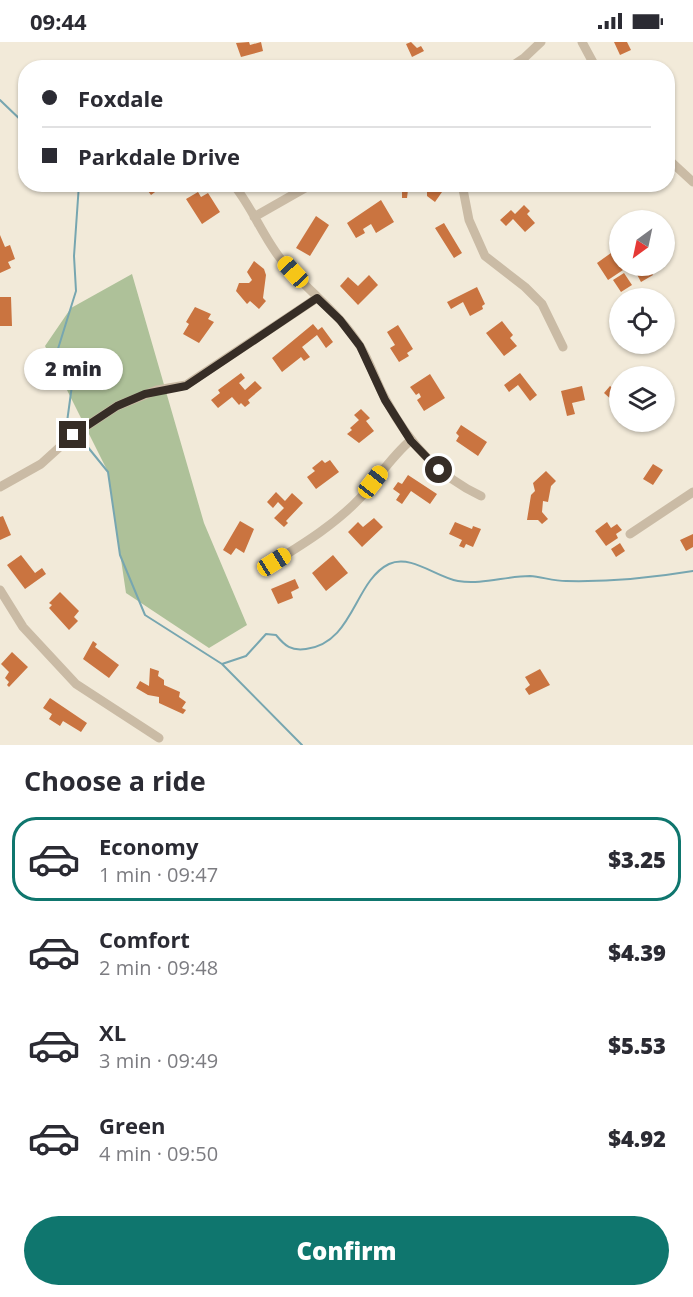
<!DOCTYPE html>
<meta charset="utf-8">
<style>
:root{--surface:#fff;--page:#f7f7f7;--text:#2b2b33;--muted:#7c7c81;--line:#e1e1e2;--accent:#0f766e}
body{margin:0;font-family:"Open Sans",sans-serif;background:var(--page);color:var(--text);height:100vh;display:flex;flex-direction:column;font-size:22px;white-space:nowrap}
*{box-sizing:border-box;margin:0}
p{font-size:20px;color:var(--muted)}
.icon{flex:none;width:33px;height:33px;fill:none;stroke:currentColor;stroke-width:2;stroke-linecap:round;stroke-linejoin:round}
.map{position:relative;height:703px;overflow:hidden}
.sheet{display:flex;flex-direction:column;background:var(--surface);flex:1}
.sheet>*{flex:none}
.guide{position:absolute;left:18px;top:18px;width:657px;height:132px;border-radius:24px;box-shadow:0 2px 4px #0004;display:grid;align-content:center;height:132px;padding:0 24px;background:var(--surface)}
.needle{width:39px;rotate:213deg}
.tools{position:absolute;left:609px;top:168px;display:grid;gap:12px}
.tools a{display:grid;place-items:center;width:66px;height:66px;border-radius:50%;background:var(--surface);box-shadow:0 2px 4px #0004;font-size:30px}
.end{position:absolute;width:27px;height:27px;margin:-14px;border:8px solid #362d26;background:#fff;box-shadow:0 0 0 3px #fff}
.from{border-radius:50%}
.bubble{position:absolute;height:42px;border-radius:21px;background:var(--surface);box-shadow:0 2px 4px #0004;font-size:20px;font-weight:800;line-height:42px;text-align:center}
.car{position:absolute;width:18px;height:36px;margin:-18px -9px;border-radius:8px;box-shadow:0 0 4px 2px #0007;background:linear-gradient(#f5c518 24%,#345 0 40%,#f5c518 0 76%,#345 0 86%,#f5c518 0)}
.guide b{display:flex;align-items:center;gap:21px;height:57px;font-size:22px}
.guide b+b{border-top:2px solid var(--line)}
.guide i{width:15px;height:15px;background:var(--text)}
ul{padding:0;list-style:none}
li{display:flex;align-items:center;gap:18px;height:84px;margin:0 12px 9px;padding:0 12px;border:3px solid transparent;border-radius:24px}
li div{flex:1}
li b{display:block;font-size:22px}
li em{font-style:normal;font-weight:800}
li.on{border-color:var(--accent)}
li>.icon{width:54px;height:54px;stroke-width:1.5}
h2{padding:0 24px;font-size:27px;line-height:72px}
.button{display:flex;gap:12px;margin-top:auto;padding:12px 24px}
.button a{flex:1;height:69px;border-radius:36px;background:var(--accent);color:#fff;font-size:24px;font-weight:800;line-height:69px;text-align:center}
.status{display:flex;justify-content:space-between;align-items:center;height:42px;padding:0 30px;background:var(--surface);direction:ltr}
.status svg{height:16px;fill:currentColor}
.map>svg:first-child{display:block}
.green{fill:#aec199}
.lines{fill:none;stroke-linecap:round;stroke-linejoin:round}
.stream{stroke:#77a6b0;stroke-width:2}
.building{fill:#ca7440}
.minor{stroke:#cabba5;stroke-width:9}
.route{stroke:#362d26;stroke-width:8}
</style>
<div class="status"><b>09:44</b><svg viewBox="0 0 49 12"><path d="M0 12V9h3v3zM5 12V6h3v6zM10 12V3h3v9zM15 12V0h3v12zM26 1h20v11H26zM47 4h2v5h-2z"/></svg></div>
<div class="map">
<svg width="693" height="703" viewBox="0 0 693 703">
<rect width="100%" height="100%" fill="#f2ead9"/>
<path class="green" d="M132 232 204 481 247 583 209 606 126 551 108 430 45 304 71 266Z"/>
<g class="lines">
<path class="stream" d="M0 58 26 83
M74 388 67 380 73 336 57 310 76 249 74 214 79 142
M78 393 108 430 120 513 145 573 222 622 302 703
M222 622 246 614 266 592 276 593C285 604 291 609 306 607 354 601 354 539 389 522 411 512 436 535 458 539 482 543 506 534 530 534 542 535 554 539 566 539 609 540 651 536 693 529"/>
</g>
<path class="building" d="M249 0 250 3 261 0 263 9 241 15 236 1Z
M411 0 417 6 421 4 424 9 412 15 406 2Z
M614 0H627L631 8 620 13Z
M143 142H166L151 153Z
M406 142H431L442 150 435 160 427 154V149L408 148 407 156H402V148Z
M198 150 201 155 208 151 220 170 202 182 186 157Z
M381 158 394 180 376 191 371 182 363 187 365 191 356 196 347 181Z
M524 163 530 169 527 172 535 181 525 190 513 177 506 184 500 178 511 168 515 172Z
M316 174 329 183 310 214 296 206Z
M444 181 462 211 454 216 435 186Z
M0 193 5 205 10 203 15 217 8 220 11 226 0 231Z
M611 211 623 228 608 238 597 221Z
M254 219 264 227 266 233 263 256 266 259 259 267 250 259 247 262 236 249 239 241H249L252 238 247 230Z
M640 224H648L653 233 641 240 634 227Z
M624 231 632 243 621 250 613 238Z
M369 233 378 243 358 263 340 244 348 235 358 244Z
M477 245 485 262 482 264 483 267 470 274 463 260 451 267 447 260Z
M0 255H11L12 284H0Z
M195 265 211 272 208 277 214 280 199 301 183 292 189 282 186 280Z
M502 279 513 293 510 296 517 304 504 314 486 291Z
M313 282 318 288 322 285 333 300 326 306 317 293 302 305 310 315 304 319 301 315 282 330 272 316Z
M398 283 413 307 407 311 409 314 399 320 390 306 395 303 387 290Z
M241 331 245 336 239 341 245 348 255 339 262 346 248 358 250 361 245 365 241 361 239 363 232 355 218 366 211 358 220 351 218 348Z
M520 331 537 353 530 359 518 343 509 350 504 343Z
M430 332 445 356 424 369 417 358 421 355 419 351 416 353 410 345Z
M620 343 618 363 620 370 610 363 613 359 604 351 610 344 616 348Z
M582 344 585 358 572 361 575 372 567 374 561 349Z
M361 367 370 376 366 379 374 389 359 401 347 392 352 388 350 386 359 378 354 373Z
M461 383 487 400 478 414 456 399 459 394 456 391Z
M322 418 325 421 330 418 339 430 316 447 307 435 315 429 312 426Z
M653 422 663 428 653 443 643 437Z
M546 429 556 439 551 444 548 460 543 459 542 470 548 477 542 482 538 478H527L531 453 535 449 533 441Z
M408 433 437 452 430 462 411 449 402 462 396 458 400 452 393 447 398 440 402 442Z
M276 450 285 459 292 451 303 461 286 479 288 481 284 485 274 476 284 466 278 460 273 466 267 460Z
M3 474 11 493 0 498V475Z
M374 476 383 485 362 505 348 490 358 480 363 485Z
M240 479 254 487 244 511 236 506 231 513 223 508Z
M455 480 472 487 473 484 481 487 473 505 466 502 464 506 459 504 462 498 449 492Z
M607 480 611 486 617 482 622 488 616 492 618 496 606 504 595 489Z
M693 492V505L686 509 680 498Z
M620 501 625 509 616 515 611 507Z
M21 513 35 531 42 526 46 532 25 547 7 523Z
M333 513 348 531 326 549 312 531Z
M295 537 299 546 291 550 293 556 278 562 271 547Z
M60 550 79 569 74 575 78 579 69 588 49 566 52 563 49 561Z
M93 599 97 602 95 605 119 623 109 636 83 617Z
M12 610 28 625 9 645 7 643 9 640 5 636 9 630 1 622Z
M150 626 159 629 158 634 164 638V643L180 650 179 655 186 660 182 666 186 668 183 672 159 661V655L148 653 136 646 140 639 149 644Z
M540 627 550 643 529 653 525 647 530 643 525 635Z
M50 656 87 681 81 690 63 679 60 684 49 677 52 672 43 666Z"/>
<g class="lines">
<path class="minor" d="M582 0 596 26
M509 26 524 16 541 0
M668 117 693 140
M233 142C252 165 262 193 280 216 305 247 339 270 360 304 371 321 376 341 386 358 408 400 438 434 481 454
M462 142 469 178 485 214 525 245 542 262 563 305
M254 175 312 142
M0 445 41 422 73 393 117 364 157 348 186 343 317 256
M630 492 693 450
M274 520C305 501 337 481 362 454 379 435 391 415 411 398
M0 548 23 585 76 642 159 696"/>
</g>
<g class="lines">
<path class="route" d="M73 393 117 364 145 352 186 344 317 256 340 278 360 304 385 358 411 399 439 428"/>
</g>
</svg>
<div class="tools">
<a><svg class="needle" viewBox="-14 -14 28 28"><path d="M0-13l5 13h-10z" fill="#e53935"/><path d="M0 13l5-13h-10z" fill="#7c7c81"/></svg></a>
<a><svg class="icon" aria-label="locate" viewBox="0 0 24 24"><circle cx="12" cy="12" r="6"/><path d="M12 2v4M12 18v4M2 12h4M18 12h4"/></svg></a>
<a><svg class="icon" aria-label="layers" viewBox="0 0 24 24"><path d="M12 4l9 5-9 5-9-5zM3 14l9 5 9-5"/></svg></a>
</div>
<i class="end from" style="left:439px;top:428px"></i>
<i class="end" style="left:73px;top:393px"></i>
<div class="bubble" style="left:24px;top:306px;width:99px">2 min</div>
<i class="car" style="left:293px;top:230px;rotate:317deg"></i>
<i class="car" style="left:373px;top:440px;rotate:38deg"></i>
<i class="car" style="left:274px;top:520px;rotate:58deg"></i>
<div class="guide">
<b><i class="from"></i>Foxdale</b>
<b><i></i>Parkdale Drive</b>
</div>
</div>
<section class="sheet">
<h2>Choose a ride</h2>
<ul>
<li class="on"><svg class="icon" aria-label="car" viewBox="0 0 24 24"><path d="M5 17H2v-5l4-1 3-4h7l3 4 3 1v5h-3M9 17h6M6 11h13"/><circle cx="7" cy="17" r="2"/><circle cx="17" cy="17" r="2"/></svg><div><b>Economy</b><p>1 min · 09:47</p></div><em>$3.25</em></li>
<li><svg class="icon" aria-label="car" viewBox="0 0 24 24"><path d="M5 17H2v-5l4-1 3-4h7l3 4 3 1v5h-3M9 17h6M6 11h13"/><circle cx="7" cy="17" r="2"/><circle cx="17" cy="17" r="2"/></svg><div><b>Comfort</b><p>2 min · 09:48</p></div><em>$4.39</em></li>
<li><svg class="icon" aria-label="car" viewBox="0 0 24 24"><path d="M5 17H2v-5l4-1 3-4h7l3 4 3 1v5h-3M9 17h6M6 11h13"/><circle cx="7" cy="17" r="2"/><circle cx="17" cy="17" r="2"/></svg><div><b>XL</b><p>3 min · 09:49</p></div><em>$5.53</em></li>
<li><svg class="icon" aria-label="car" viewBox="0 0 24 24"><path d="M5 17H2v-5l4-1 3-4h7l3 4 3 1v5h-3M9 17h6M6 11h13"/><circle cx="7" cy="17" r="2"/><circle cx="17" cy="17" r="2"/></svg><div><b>Green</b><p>4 min · 09:50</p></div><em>$4.92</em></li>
</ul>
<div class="button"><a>Confirm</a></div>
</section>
